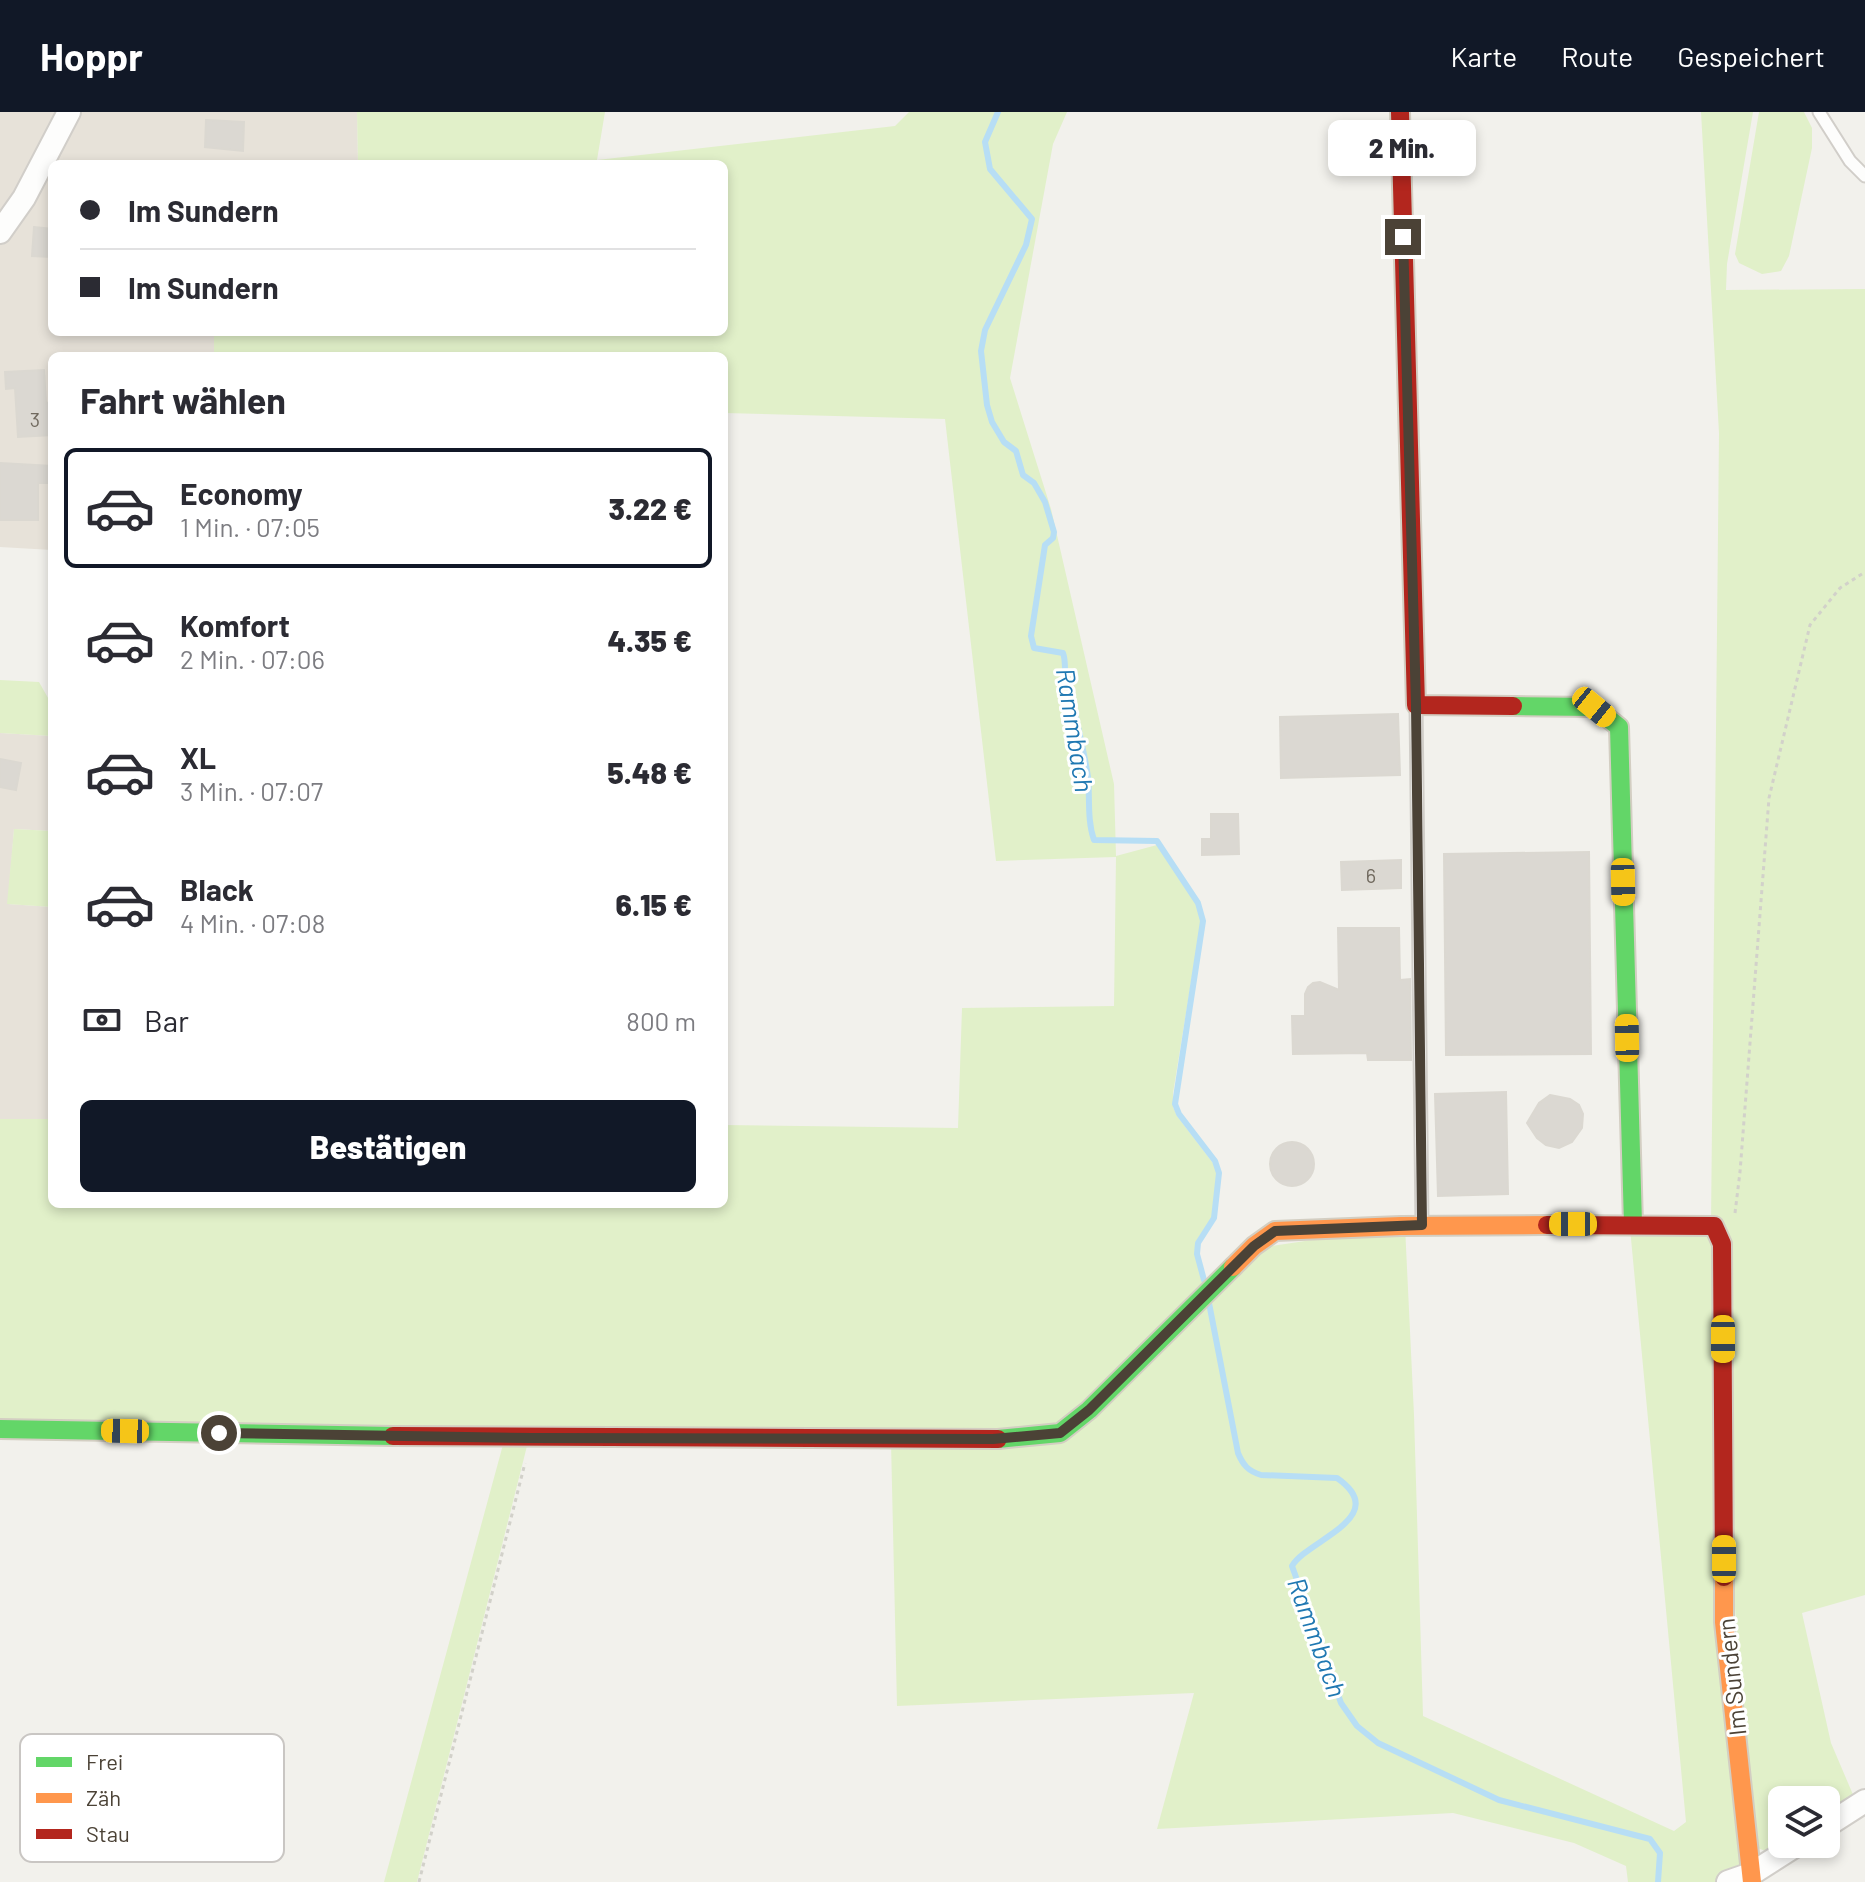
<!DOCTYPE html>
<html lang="de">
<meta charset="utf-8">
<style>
:root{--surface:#fff;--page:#f7f7f7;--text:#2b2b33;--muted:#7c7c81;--line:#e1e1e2;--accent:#111827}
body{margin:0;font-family:Barlow,sans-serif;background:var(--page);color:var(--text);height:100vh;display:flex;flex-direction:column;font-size:30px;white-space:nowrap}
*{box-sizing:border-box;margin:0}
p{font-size:26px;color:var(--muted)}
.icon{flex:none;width:44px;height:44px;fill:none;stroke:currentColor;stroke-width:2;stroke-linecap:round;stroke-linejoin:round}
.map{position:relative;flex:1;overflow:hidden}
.details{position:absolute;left:48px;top:240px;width:680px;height:856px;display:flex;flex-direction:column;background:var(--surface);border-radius:12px;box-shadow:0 4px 12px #0003}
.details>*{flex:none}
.guide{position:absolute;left:48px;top:48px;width:680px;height:176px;border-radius:12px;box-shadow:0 4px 12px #0003;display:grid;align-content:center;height:176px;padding:0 32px;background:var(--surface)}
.controls{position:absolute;left:1768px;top:1674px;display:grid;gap:16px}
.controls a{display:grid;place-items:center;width:72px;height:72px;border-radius:12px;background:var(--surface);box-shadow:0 4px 12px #0003;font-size:40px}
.end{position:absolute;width:36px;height:36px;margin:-18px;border:10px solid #4b4236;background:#fff;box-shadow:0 0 0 4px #fff}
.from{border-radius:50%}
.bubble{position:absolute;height:56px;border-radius:12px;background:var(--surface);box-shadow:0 4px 12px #0003;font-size:26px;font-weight:800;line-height:56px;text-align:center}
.car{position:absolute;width:24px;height:48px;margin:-24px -12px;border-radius:10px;box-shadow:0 0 6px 2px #0007;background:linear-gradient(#f5c518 24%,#345 0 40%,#f5c518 0 76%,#345 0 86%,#f5c518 0)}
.guide b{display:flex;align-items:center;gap:28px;height:76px;font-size:30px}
.guide b+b{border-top:2px solid var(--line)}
.guide i{width:20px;height:20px;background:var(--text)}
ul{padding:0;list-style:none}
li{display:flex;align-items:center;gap:24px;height:120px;margin:0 16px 12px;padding:0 16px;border:4px solid transparent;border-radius:12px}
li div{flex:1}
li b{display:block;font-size:30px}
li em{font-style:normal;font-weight:800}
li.current{border-color:var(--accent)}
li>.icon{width:72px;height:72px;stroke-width:1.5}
h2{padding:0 32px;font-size:36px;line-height:96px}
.pay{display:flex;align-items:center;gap:20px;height:88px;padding:0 32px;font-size:30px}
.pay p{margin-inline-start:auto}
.button{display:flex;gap:16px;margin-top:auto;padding:16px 32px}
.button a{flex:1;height:92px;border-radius:12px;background:var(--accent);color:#fff;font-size:32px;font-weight:800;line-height:92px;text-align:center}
header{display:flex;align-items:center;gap:48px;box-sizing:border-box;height:112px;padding:0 40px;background:var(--accent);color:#fff}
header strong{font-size:38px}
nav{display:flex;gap:44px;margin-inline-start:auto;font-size:28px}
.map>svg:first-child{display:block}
.residential{fill:#e7e2d9}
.green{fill:#e1f0c9}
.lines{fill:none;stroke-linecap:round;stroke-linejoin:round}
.stream{stroke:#b7def5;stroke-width:6}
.building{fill:#dbd8d2;stroke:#dbd8d1;stroke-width:2}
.lane-casing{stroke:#d1cec9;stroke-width:15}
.street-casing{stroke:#d1cec9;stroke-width:26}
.fast-casing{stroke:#d3cec2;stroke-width:22}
.slow-casing{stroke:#d3cec2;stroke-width:22}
.jam-casing{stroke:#d3cec2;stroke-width:22}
.path{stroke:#d2d1ca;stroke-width:3;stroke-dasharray:4 4;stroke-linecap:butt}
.lane{stroke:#fdfdfc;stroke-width:11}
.street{stroke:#fdfdfc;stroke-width:22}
.fast{stroke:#63d668;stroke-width:18}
.slow{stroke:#ff974d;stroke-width:18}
.jam{stroke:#b3261e;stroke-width:18}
.route{stroke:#4b4236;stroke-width:10}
.labels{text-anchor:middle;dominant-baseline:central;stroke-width:6;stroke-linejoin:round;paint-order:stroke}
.number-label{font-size:20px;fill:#70695e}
.street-label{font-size:24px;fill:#4b4236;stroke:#fff}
.water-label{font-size:26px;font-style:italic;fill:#1f78b2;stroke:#fff}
.key{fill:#fff;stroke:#c9c6c3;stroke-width:2}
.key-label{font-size:22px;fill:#4b4236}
</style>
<header>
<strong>Hoppr</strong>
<nav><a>Karte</a><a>Route</a><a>Gespeichert</a></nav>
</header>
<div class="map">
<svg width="1865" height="1770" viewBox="0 0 1865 1770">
<rect width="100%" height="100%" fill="#f2f1ec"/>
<path class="residential" d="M0 0H357L358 52H52V220H214V244H52V438L0 435Z
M0 621 52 624V719L14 717 8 792 52 795V1007H0Z"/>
<path class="green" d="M357 0H605L597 48 895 14 909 0H1067L1053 32 1010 266 1051 397 1114 672 1116 744 1157 733 1197 793 1201 809 1173 981V995L1177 1004 1213 1051 1217 1061 1212 1105 1195 1131 1203 1172 1051 1320 0 1314V1007H52V1092H724V1013L958 1016 962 896 1114 894 1116 745 996 749 945 307 724 301V244H214V220H724V52H358Z
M1701 0H1753L1727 152 1726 178 1865 177V1483L1802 1501 1831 1631 1857 1692 1826 1711V1688H1782V1732L1775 1742 1757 1736 1749 1718 1711 1112 1719 321Z
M1759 0H1804L1812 16V36L1789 144 1781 159 1762 162 1739 151 1735 142Z
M0 568 39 570 52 593V624L0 621Z
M14 717 52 719V795L7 792Z
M1405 1114 1414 1303 1423 1604 1674 1719 1686 1710 1630 1116 1712 1117 1749 1760 1723 1770H1628L1626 1754 1574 1731 1453 1701 1157 1717 1194 1581 897 1594 891 1330 1059 1326 1258 1136Z
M504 1329 528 1330 417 1770H384Z"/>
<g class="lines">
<path class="stream" d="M998 0 985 30 990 57 1032 107 1026 133 985 218 981 239 987 293 992 310 1004 330 1016 339 1023 363 1034 371 1045 390 1054 420 1053 426 1045 433 1031 524 1034 536 1063 541C1066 549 1064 557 1066 565 1074 598 1083 631 1088 665 1090 686 1087 708 1094 728L1157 729 1198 791 1203 809 1175 992 1179 1002 1215 1049 1219 1061 1214 1106 1198 1131 1197 1142 1204 1168
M1209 1191 1238 1341C1243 1353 1248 1359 1261 1363L1337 1366C1393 1405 1307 1428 1292 1454L1341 1591 1357 1614 1378 1631 1499 1688 1650 1727 1660 1741 1658 1770"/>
</g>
<path class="building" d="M206 8 244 10 243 39 205 35Z
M34 115 52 117V145L32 144Z
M44 258 46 291 52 290V323L18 325 15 276 6 277 5 260Z
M0 351 52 354V371H38V408H0Z
M1398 602 1400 663 1281 666 1280 605Z
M0 647 21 651 16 678 0 675Z
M1211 702H1238L1239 742 1202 743V727H1211Z
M1589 740 1591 942 1446 943 1444 742Z
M1401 748V776L1342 778 1341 750Z
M1338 816H1399L1400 868 1410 867 1411 948H1368L1367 941 1293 942 1292 904H1305V882L1308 875 1313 871 1320 870 1339 878Z
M1506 980 1508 1082 1438 1084 1435 982Z
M1550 983 1570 987 1579 993 1583 1002 1582 1016 1572 1030 1559 1036 1546 1033 1537 1026 1527 1011 1539 991Z
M1270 1052a22 22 0 1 1 44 0a22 22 0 1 1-44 0Z"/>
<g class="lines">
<g class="lane-casing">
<path id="lane" d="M1819 0 1850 49 1865 64
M1416 593 1422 1112"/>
</g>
<g class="street-casing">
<path id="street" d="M0 120 24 86 69 0
M1826 1714 1865 1689
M1728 1770 1751 1762 1798 1732"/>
</g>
<g class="fast-casing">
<path id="fast" d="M1513 594 1594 595 1619 615 1633 1112
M0 1317 393 1324
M998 1327 1060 1321 1089 1298 1233 1155"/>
</g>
<g class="slow-casing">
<path id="slow" d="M1233 1155 1254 1134 1275 1119 1401 1114 1547 1113
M1724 1465V1510L1752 1770"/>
</g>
<g class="jam-casing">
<path id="jam" d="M1400 0 1416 593 1513 594
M1547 1113 1714 1114 1722 1132 1724 1465
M393 1324 998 1327"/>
</g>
<path class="path" d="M1735 1101 1740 1060 1769 686 1810 513 1840 476 1865 460
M419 1770 525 1351"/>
<use href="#lane" class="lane"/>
<use href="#street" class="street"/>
<use href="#fast" class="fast"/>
<use href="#slow" class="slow"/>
<use href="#jam" class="jam"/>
</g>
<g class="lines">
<path class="route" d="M219 1321 531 1326 993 1327 1060 1321 1089 1298 1254 1134 1275 1119 1422 1113 1416 593 1403 125"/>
</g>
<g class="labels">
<g class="number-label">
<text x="35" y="307">3</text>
<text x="1371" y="763">6</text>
</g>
<g class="street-label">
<text transform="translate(1731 1565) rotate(-96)">Im Sundern</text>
</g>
<g class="water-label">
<text transform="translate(1076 618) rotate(81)">Rammbach</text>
<text transform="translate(1318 1525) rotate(70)">Rammbach</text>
</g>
</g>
<rect x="20" y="1622" width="264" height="128" rx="12" class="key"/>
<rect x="36" y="1645" width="36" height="10" fill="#63d668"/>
<rect x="36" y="1681" width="36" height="10" fill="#ff974d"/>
<rect x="36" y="1717" width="36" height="10" fill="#b3261e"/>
<g class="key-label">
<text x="86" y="1658">Frei</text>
<text x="86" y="1694">Zäh</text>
<text x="86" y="1730">Stau</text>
</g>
</svg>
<div class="controls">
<a><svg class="icon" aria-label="layers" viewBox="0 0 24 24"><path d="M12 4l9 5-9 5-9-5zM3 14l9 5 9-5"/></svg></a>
</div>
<i class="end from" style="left:219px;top:1321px"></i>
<i class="end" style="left:1403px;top:125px"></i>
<div class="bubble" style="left:1328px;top:8px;width:148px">2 Min.</div>
<i class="car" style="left:1594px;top:595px;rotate:129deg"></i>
<i class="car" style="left:1623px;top:770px;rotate:179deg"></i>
<i class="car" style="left:1627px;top:926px;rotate:359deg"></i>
<i class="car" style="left:1573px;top:1112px;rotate:270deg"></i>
<i class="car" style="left:1723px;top:1227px;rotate:180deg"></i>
<i class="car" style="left:125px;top:1319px;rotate:271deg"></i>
<i class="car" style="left:1724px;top:1447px;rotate:0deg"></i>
<div class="guide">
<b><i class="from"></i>Im Sundern</b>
<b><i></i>Im Sundern</b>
</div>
<section class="details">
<h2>Fahrt wählen</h2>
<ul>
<li class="current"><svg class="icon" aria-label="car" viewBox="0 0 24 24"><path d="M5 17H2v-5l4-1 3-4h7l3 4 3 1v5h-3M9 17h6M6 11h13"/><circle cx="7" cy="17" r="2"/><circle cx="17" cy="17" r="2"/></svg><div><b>Economy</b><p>1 Min. · 07:05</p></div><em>3.22 €</em></li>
<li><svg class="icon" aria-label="car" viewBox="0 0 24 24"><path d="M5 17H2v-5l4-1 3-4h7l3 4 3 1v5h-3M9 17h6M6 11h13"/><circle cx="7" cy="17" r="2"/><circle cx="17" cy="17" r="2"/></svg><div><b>Komfort</b><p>2 Min. · 07:06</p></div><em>4.35 €</em></li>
<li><svg class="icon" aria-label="car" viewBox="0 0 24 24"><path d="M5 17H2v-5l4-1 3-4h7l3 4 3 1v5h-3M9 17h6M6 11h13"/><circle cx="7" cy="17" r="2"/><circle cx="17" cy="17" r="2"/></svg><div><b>XL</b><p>3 Min. · 07:07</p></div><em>5.48 €</em></li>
<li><svg class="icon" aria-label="car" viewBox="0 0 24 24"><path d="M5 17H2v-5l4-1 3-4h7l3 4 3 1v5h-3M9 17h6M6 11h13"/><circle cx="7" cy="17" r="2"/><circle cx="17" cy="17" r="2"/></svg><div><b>Black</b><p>4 Min. · 07:08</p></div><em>6.15 €</em></li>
</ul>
<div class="pay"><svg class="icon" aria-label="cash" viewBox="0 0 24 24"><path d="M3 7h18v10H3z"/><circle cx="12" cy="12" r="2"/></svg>Bar<p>800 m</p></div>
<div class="button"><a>Bestätigen</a></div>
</section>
</div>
